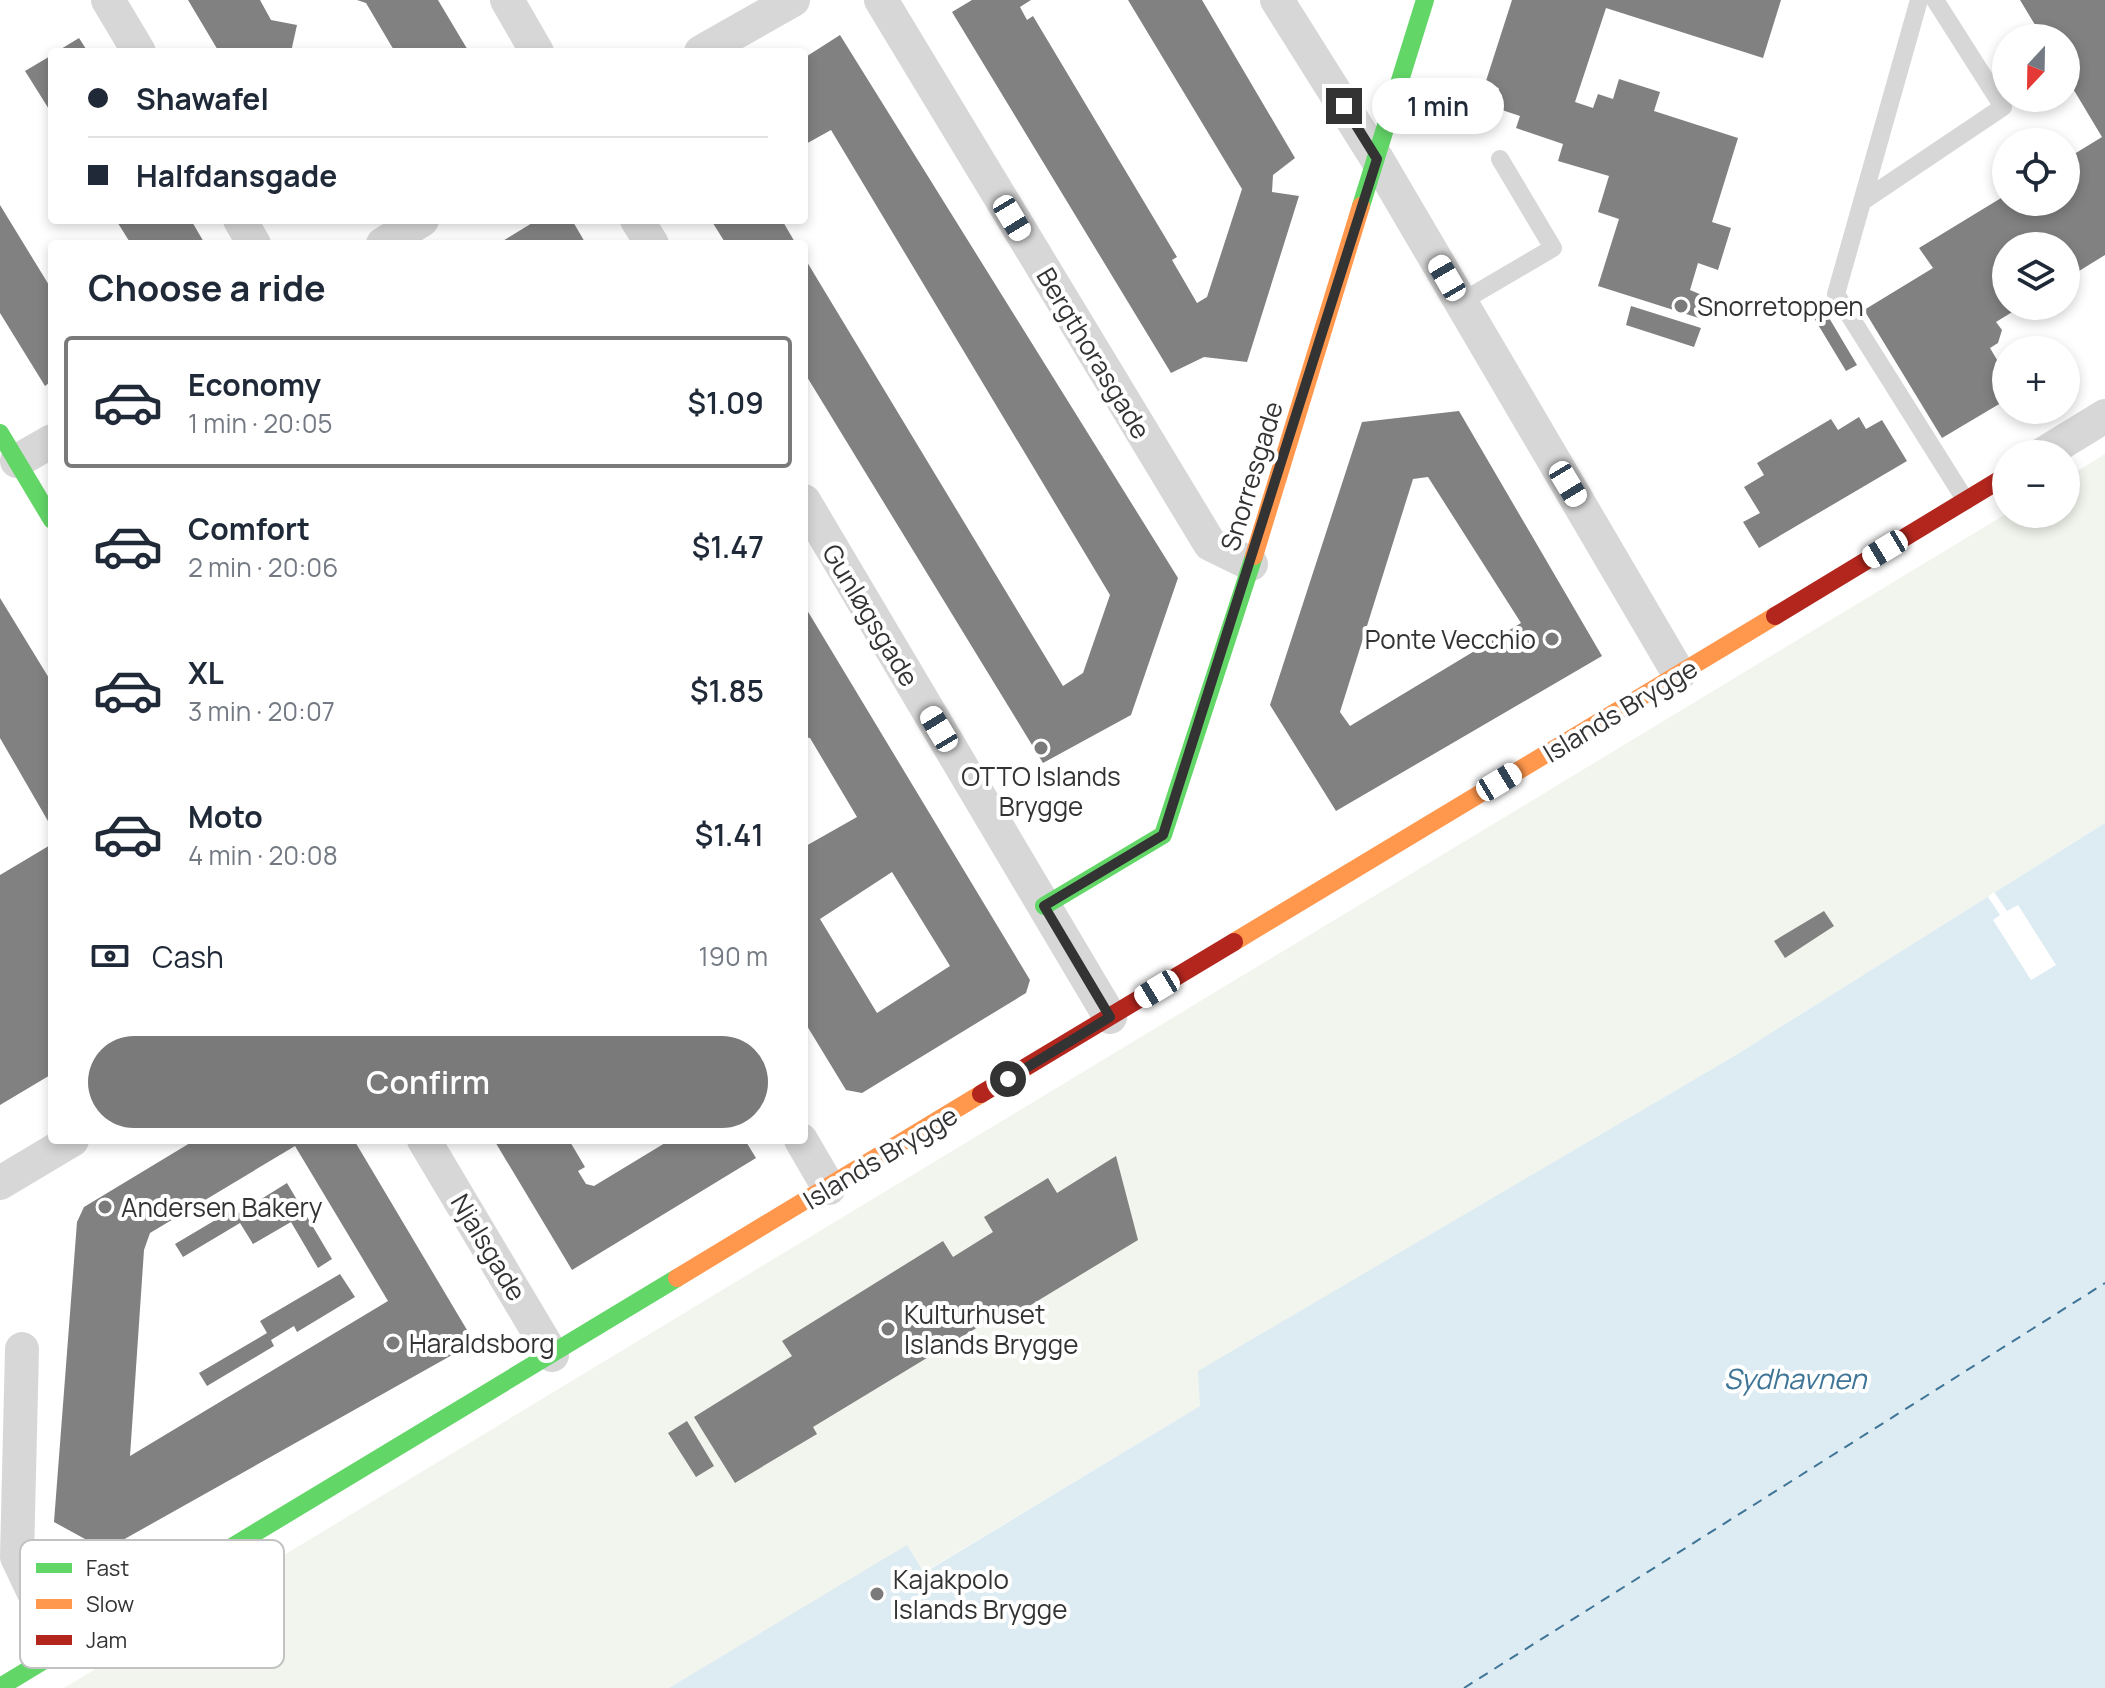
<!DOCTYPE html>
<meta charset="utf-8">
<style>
:root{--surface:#fff;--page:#f6f6f7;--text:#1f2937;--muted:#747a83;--line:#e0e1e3;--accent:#7a7a7a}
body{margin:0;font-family:Manrope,sans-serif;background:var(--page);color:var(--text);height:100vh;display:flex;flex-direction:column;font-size:30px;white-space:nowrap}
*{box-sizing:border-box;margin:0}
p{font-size:26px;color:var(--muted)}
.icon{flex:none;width:44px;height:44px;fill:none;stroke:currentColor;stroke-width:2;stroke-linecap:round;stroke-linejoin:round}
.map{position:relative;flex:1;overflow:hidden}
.details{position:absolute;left:48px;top:240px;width:760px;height:904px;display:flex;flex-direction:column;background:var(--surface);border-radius:8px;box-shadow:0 4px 12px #0003}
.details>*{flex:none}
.guide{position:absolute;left:48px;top:48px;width:760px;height:176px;border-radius:8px;box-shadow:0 4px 12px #0003;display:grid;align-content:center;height:176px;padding:0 40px;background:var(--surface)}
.needle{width:52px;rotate:202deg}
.fabs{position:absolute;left:1992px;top:24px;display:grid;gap:16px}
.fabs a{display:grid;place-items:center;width:88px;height:88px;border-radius:50%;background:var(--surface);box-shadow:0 4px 12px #0003;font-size:40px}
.end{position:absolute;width:36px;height:36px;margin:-18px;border:10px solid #333;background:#fff;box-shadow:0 0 0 4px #fff}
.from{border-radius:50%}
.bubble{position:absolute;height:56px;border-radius:28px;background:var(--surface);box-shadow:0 4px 12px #0003;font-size:26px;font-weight:600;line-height:56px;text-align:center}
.car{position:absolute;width:24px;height:48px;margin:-24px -12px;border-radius:10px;box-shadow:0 0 6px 2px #0007;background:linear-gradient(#fff 24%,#345 0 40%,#fff 0 76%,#345 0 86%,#fff 0)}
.guide b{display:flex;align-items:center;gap:28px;height:76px;font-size:30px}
.guide b+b{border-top:2px solid var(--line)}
.guide i{width:20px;height:20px;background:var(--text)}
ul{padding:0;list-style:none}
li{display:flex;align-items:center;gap:24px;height:132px;margin:0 16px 12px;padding:0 24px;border:4px solid transparent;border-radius:8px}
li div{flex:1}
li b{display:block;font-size:30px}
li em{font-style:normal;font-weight:600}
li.on{border-color:var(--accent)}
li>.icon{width:72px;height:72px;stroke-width:1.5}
h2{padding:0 40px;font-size:36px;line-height:96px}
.pay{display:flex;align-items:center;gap:20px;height:88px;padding:0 40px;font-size:30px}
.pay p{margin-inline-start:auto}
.button{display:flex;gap:16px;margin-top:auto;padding:16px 40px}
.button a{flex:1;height:92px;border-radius:48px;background:var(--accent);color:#fff;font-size:32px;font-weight:600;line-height:92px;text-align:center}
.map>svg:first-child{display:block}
.green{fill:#f1f5ed}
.water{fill:#ddebf3}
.pier{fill:#fff}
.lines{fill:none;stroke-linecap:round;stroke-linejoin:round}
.ferry{stroke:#3f7597;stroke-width:2;stroke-dasharray:10 8;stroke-linecap:butt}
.building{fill:#818181;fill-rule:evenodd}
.lane{stroke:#d7d7d7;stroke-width:18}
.street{stroke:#d7d7d7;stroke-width:34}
.fast{stroke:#63d668;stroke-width:18}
.slow{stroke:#ff974d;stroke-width:18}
.jam{stroke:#b3261e;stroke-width:18}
.route{stroke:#333;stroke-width:10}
.poi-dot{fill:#7a7a7a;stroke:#fff;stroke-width:3}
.labels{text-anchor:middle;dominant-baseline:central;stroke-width:8;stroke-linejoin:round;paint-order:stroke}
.poi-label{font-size:26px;fill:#333;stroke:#fff;text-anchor:start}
.street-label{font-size:26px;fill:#333;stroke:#fff}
.water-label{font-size:28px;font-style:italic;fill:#3f7597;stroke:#fff}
.key{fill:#fff;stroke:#c2c2c2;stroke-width:2}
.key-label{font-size:22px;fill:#333}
</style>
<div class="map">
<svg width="2105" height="1688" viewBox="0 0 2105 1688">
<rect width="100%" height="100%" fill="#fff"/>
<path class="green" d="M2105 454V823L1736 1055 1199 1371 1200 1406 923 1573 911 1555 972 1688H64L2006 514H2066V478Z"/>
<path class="water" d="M2105 823V1688H669L907 1545 924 1573 1200 1406 1198 1371 1736 1055Z"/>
<path class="pier" d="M1994 892 2007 911 2018 905 2056 965 2031 980 1993 920 2000 915 1988 897Z"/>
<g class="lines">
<path class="ferry" d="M1464 1688 2105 1283"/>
</g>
<path class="building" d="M188 0H260L271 20 297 25 291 52H219Z
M357 0H438L469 52H395L366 3Z
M972 0H1031L1020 7 1027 20 1033 16 1177 257 1172 260 1197 303 1207 297 1242 189 1128 0H1202L1295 158 1273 175 1272 192 1299 196 1247 362 1204 357 1171 373 952 12Z
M1512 0H1781L1763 58 1606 8 1575 102 1593 108 1598 94 1613 99 1619 79 1660 92 1654 111 1738 138 1712 222 1731 228 1718 270 1698 263 1690 290 1709 298 1702 319 1598 286 1619 219 1598 212 1609 176 1558 161 1563 144 1516 128 1520 116 1493 107 1499 88 1485 84Z
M2020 0H2105V255L2066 279V246H2006V306H2022L1996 322 2002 330 1998 343 1990 348 2006 375V400L1942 438 1864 310 1933 268 1919 248 2006 195V202H2066V159L2102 137 2066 77V38H2043Z
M840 35 1178 578 1131 715 1043 763 804 372V257L1063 686 1083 673 1110 595 831 130 804 145V58Z
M79 38 88 52H56Z
M52 55V114L25 71Z
M0 205 52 290V381L45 386 0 313Z
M116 220H191L205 244H131Z
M537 220H572L586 244H498Z
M711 220H782L796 244H726Z
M1631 306 1701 328 1694 347 1626 325Z
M1825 311 1857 365 1846 371 1814 318Z
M1459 411 1602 656 1336 811 1270 705 1362 422ZM1428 477 1521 623 1350 726 1340 712 1413 479Z
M1859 417 1866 429 1882 420 1907 461 1759 548 1743 522 1760 513 1744 487 1764 475 1757 463 1831 419 1838 430Z
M0 598 52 683V828L0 738Z
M804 605 1030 980 1026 993 862 1093 846 1090 804 1021V847L857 817 810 738 804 737ZM892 872 950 966 877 1013 820 919Z
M52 844V1074L0 1105V875Z
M1824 911 1834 926 1785 958 1774 941Z
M195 1140H354L470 1335 461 1350 105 1550 54 1522 77 1222 84 1207ZM295 1146 388 1301 130 1456 144 1250 150 1233Z
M494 1140H569L585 1167 578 1171 586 1184 594 1186 670 1140H745L756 1158 572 1270Z
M1116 1156 1138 1240 1011 1317 1006 1310 813 1427 817 1434 735 1483 694 1417 792 1356 782 1341 943 1241 953 1257 993 1232 984 1217 1048 1178 1057 1193Z
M287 1183 332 1259 318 1268 291 1222 253 1244 240 1223 183 1257 175 1244 234 1209 237 1214Z
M340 1274 355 1297 297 1332 294 1326 271 1340 274 1346 207 1386 199 1373 267 1333 260 1321Z
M687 1421 714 1466 696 1477 668 1433Z"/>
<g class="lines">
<path class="lane" d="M1919 0 1836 294 1966 501
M1863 201 2003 107 1935 0
M1461 302 1553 248 1500 159"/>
<path class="street" d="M108 0 139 52
M507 0 537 52
M881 0 1210 544 1251 564
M1277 0 1377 159 1679 674
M701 52 793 0
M240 220 254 244
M637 220 652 244
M383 244 422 220
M2043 454 2105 416
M17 461 52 441
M804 501 1110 1017
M424 1140 552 1355
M801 1140 829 1188
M0 1183 72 1140
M22 1349 17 1557 61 1650"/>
<path class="fast" d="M1361 206 1425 0
M0 433 52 520
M1044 906 1163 835 1254 556
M0 1687 677 1278"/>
<path class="slow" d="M1254 556 1361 206
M1234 942 1775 616
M677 1278 981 1094"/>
<path class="jam" d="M1775 616 2006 476
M981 1094 1234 942"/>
</g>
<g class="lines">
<path class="route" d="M1008 1079 1110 1017 1044 906 1163 835 1377 159 1344 106"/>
</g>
<g class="poi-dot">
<circle cx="1681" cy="306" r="8"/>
<circle cx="1552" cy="639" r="8"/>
<circle cx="1041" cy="748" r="8"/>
<circle cx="105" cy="1207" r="8"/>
<circle cx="888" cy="1329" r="8"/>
<circle cx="393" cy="1343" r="8"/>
<circle cx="877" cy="1594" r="8"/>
</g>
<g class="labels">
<g class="poi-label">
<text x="1697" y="306">Snorretoppen</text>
<text x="1536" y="639" text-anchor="end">Ponte Vecchio</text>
<text x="1041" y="776" text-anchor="middle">OTTO Islands<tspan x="1041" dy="30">Brygge</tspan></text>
<text x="121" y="1207">Andersen Bakery</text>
<text x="904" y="1314">Kulturhuset<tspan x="904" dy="30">Islands Brygge</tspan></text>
<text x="409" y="1343">Haraldsborg</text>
<text x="893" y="1579">Kajakpolo<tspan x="893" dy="30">Islands Brygge</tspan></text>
</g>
<g class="street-label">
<text transform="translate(1094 353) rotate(59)">Bergthorasgade</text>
<text transform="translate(1251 476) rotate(-73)">Snorresgade</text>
<text transform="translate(871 615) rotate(59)">Gunløgsgade</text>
<text transform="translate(1620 710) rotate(-31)">Islands Brygge</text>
<text transform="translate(880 1157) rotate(-31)">Islands Brygge</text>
<text transform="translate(489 1247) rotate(59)">Njalsgade</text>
</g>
<g class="water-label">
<text x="1795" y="1378">Sydhavnen</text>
</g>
</g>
<rect x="20" y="1540" width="264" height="128" rx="12" class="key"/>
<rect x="36" y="1563" width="36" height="10" fill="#63d668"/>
<rect x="36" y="1599" width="36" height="10" fill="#ff974d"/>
<rect x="36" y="1635" width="36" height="10" fill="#b3261e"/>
<g class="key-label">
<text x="86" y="1576">Fast</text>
<text x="86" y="1612">Slow</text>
<text x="86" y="1648">Jam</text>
</g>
</svg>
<div class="fabs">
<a><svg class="needle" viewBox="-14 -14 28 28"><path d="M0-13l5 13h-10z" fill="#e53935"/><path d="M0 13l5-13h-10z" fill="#747a83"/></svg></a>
<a><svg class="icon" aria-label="locate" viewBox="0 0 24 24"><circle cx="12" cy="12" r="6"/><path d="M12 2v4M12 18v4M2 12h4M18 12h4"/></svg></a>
<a><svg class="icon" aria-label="layers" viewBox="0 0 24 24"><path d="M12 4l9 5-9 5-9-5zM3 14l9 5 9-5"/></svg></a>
<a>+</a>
<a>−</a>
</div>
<i class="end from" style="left:1008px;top:1079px"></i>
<i class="end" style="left:1344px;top:106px"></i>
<div class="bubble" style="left:1372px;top:78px;width:132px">1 min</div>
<i class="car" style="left:1012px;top:218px;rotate:149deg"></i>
<i class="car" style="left:1447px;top:278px;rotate:330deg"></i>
<i class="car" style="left:1568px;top:484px;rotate:149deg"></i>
<i class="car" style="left:1885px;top:549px;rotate:239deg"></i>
<i class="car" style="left:939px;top:729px;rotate:329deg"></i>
<i class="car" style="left:1499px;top:782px;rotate:59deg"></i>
<i class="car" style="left:1157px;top:989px;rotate:239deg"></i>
<div class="guide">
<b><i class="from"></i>Shawafel</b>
<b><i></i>Halfdansgade</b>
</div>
<section class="details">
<h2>Choose a ride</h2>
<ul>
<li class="on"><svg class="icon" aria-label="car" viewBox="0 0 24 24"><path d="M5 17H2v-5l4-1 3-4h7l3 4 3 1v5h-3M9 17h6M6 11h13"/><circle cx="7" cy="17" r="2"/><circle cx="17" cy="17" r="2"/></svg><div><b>Economy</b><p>1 min · 20:05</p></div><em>$1.09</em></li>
<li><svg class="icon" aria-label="car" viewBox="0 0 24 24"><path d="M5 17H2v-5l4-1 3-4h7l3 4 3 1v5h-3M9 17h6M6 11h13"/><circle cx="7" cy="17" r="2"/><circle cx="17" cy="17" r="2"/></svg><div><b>Comfort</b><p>2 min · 20:06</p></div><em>$1.47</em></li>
<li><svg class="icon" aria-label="car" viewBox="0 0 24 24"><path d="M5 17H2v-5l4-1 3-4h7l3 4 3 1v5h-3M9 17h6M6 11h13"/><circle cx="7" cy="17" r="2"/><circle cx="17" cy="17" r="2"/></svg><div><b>XL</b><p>3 min · 20:07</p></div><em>$1.85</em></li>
<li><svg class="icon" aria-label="car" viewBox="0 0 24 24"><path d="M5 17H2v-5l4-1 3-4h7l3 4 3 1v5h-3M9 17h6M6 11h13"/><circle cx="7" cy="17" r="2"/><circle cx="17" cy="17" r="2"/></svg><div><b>Moto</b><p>4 min · 20:08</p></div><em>$1.41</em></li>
</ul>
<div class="pay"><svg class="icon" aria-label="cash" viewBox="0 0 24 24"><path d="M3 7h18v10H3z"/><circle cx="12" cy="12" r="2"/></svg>Cash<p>190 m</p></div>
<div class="button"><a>Confirm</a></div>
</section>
</div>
